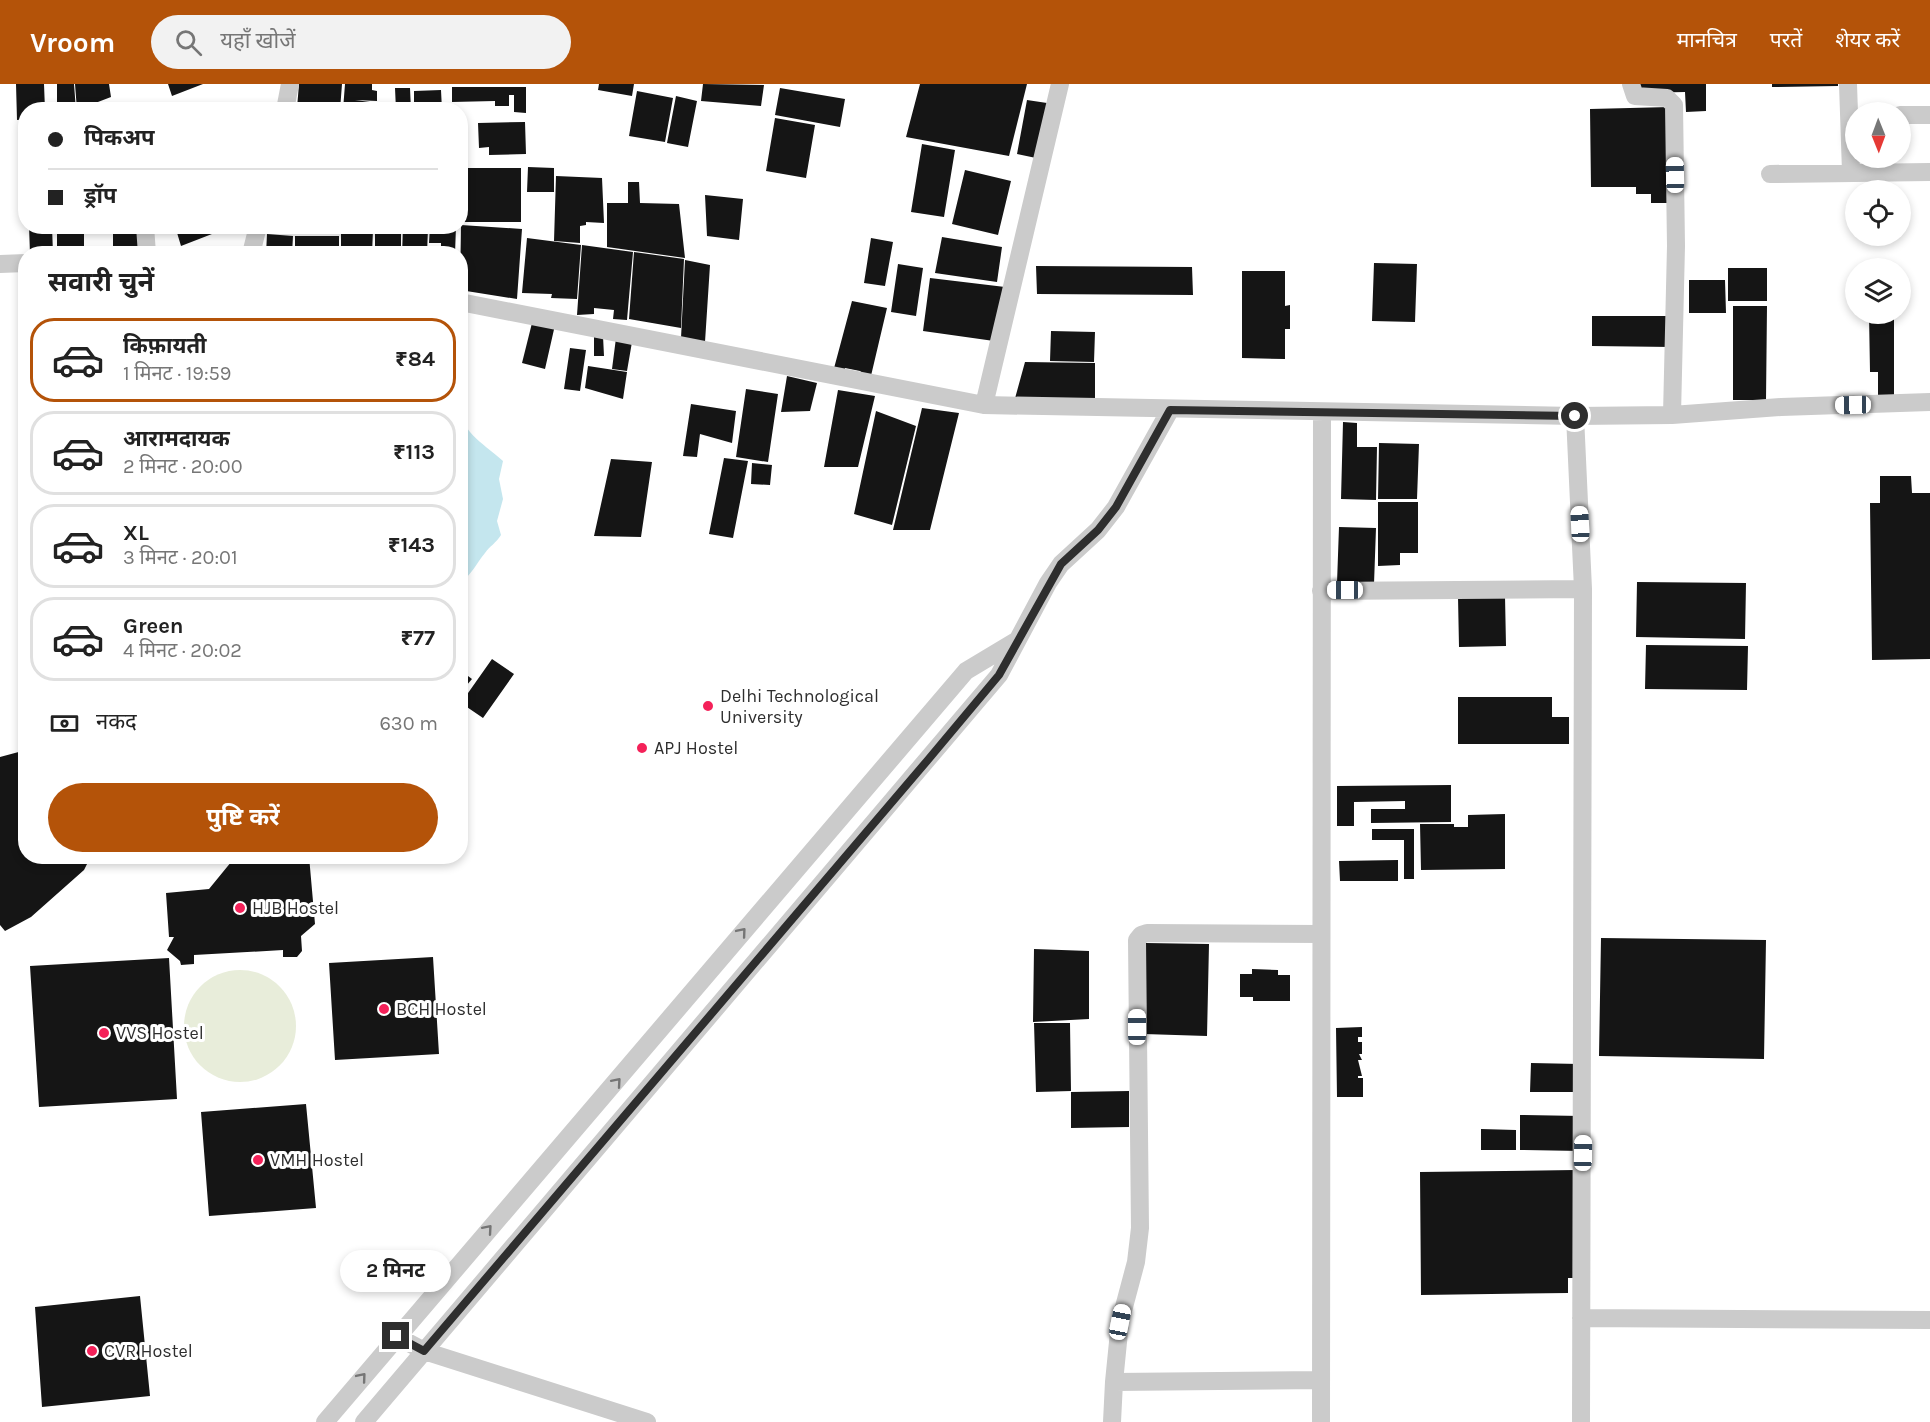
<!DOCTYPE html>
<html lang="hi">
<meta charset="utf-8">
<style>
:root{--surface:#fff;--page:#f2f2f2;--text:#222;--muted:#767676;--line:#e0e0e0;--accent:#b45309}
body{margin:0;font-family:Karla,"Noto Sans Devanagari",sans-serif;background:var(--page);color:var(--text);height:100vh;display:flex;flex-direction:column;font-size:22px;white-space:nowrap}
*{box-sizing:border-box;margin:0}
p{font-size:20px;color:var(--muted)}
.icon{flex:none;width:33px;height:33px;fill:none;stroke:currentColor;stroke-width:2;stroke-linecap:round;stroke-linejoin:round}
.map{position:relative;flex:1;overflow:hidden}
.drawer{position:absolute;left:18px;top:162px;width:450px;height:618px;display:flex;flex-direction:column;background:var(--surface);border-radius:24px;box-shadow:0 3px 9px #0003}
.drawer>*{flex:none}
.guide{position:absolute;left:18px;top:18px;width:450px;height:132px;border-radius:24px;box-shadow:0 3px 9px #0003;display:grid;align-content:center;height:132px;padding:0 30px;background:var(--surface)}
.needle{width:39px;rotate:179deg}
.fabs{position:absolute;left:1845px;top:18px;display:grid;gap:12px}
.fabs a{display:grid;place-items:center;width:66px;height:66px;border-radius:50%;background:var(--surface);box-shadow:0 3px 9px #0003;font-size:30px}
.end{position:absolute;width:27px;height:27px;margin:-14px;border:8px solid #2e2e2e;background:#fff;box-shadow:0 0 0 3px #fff}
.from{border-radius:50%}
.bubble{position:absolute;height:42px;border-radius:21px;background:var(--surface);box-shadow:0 3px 9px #0003;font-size:20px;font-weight:700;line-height:42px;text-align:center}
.car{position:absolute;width:18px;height:36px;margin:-18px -9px;border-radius:8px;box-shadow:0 0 4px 2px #0007;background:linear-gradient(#fff 24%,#345 0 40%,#fff 0 76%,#345 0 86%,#fff 0)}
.guide b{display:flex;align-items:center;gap:21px;height:57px;font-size:22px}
.guide b+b{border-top:2px solid var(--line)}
.guide i{width:15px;height:15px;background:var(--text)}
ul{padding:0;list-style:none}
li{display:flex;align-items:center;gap:18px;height:84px;margin:0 12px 9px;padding:0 18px;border:3px solid var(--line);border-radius:24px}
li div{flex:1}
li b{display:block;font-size:22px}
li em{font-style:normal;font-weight:700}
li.active{border-color:var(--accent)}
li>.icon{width:54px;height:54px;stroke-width:1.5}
h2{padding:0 30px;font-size:27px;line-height:72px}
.pay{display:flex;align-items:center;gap:15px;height:66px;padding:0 30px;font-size:22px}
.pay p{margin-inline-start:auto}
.primary-button{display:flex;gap:12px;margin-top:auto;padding:12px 30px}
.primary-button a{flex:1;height:69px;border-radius:36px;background:var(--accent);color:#fff;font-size:24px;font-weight:700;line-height:69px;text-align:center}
header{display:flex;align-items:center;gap:36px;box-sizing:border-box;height:84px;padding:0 30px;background:var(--accent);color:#fff}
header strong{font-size:28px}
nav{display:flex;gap:33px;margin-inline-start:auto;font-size:21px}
.search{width:420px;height:54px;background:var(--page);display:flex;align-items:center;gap:15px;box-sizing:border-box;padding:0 21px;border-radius:33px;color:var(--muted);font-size:22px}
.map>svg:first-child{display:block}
.green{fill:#e8edda}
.water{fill:#c4e6ee}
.building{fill:#151515}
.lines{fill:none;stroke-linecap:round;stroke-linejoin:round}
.minor{stroke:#cbcbcb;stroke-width:18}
.oneway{stroke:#757575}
.route{stroke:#2e2e2e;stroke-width:8}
.poi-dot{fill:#f42159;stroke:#fff;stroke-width:2}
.labels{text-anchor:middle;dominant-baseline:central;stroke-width:6;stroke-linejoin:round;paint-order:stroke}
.poi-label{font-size:18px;fill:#2e2e2e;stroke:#fff;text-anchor:start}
</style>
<header>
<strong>Vroom</strong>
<div class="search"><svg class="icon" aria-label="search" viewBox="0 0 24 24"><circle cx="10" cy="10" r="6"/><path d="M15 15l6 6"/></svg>यहाँ खोजें</div>
<nav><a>मानचित्र</a><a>परतें</a><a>शेयर करें</a></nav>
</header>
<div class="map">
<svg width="1930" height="1338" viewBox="0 0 1930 1338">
<rect width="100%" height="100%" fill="#fff"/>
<path class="green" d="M184 942a56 56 0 1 1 112 0a56 56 0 1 1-112 0Z"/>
<path class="water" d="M460 326C462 349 487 362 503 377L499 395 503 415 497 437 501 451C496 459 490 462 485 469 476 480 472 490 461 498Z"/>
<path class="building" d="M16 0H44L45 26H26V35L17 36Z
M57 0H74L76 26H57Z
M75 0H109L111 13 77 26Z
M168 0H203L172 12Z
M299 0H342L340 26 297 24Z
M345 0H372V6L377 7V17L355 16 370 18 369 26H343Z
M599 0H634L632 12 598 6Z
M703 0 764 1 761 22 701 17Z
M920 0H1027L1009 72 906 53Z
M1639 0H1706V27L1686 28 1685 8 1639 9Z
M1772 0H1838V2L1772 3Z
M452 3H526V29L514 28V11H509V22H495V17L452 18Z
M395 4H410L411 26H396Z
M780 4 845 15 840 43 775 31Z
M441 6 442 26H414V7Z
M637 7 673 14 665 58 629 52Z
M676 12 697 17 688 63 667 59Z
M1027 16 1047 19 1036 74 1017 70Z
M1670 23 1671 119H1651V110H1636V103H1591L1590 25Z
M775 34 815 41 806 94 766 87Z
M525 38 526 70 489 71V63L479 64 478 39Z
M26 41V83L23 84 21 42Z
M922 60 955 66 944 133 911 128Z
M528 83 554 84V108H527Z
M462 84H521V138H463Z
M965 86 1011 97 998 151 952 140Z
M20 88H26V125L22 126Z
M556 92 602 94 604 139 586 138V141L580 142V159L554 157Z
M628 98H639L640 119 679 120 685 174 607 163V119H628Z
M705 111 743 115 739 156 707 152Z
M461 141 522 145 517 215 460 206Z
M29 142H52L53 170H30Z
M57 142H84V170H57Z
M113 142H141V170H113Z
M175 142H230V143L181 162Z
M272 142H297V146L272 144Z
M401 142V168H375V143Z
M456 142 455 170H441V159H429L430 143Z
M403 143 428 144 427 170H402Z
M341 145 373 146 372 170H341Z
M267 150 293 152 292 170H266Z
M295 152H339V169H295Z
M942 153 1002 163 997 198 935 189Z
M527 154 581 161 577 215 551 214 552 210 522 209Z
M871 154 893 158 885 202 864 199Z
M582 161 633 168 627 236 613 235 614 226 594 224V230L577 231Z
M634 168 684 175 681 244 629 235Z
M685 176 710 181 705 258 681 254Z
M1374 179 1417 180 1415 238 1372 237Z
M898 180 923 184 916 232 891 228Z
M1036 182 1192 183 1193 211 1037 210Z
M1728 184H1767V217H1728Z
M1242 187H1285V222L1290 221V245H1285V275L1242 274Z
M930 194 1005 203 994 257 923 247Z
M1689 196H1725L1726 229H1689Z
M852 217 887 224 870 296 860 287 845 284 844 291 833 288Z
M1733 222H1767L1766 316H1733Z
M1869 230H1894V318L1878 319V288H1870Z
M1592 232H1672V263L1592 262Z
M533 235 555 241 545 285 522 279Z
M1051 247 1095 248 1094 278 1050 277Z
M594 252H603L604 272H594Z
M616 254 632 258 627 287 612 285Z
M570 264 586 266 580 307 564 305Z
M1025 278 1095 279V318H1014Z
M588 282 627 288 623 315 585 304Z
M787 292 817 299 810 327 781 328Z
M746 305 778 310 768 378 736 373Z
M838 306 875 312 858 383H824Z
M691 320 736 327 732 359 700 350 697 373 683 372Z
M922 324 959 329 930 446H893Z
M876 327 916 342 892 441 854 430Z
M1343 338 1357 339V363H1377L1376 416 1341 415Z
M1379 359 1419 360 1417 415H1378Z
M724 374 748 377 733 454 709 450Z
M611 375 652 378 641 453 594 452Z
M752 379 772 381 770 401 751 400Z
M1880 392H1911L1912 409H1930V575L1872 576 1870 419H1880Z
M1378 418H1418V469H1400V481L1378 482Z
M1339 443 1376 444 1374 500 1337 499Z
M1637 498 1746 499 1745 555 1636 553Z
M1505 512 1506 562 1459 563 1458 513Z
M1646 561 1748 562 1747 606 1645 605Z
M492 575 514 590 483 634 461 619Z
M460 586 472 595 460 609Z
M1458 613H1552V633H1569V660H1458Z
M26 666V772H91L84 786 31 833 5 847 0 841V673Z
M1451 701V738L1371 739V725H1405V717L1354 718V742H1337V702Z
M1505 730V785L1421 786 1420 740H1454V743H1468V731Z
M1372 745H1414V795H1404V756H1372Z
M236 772H309L315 840 301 852 302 867 297 873H283V866L194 871V880L181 881 180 877 167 866 174 853H169L166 809 209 805Z
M1398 776V797H1340L1339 777Z
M1601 854 1766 856 1764 975 1599 972Z
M1146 859 1209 860 1207 952 1144 950Z
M1034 865 1089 867V935L1033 938Z
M433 873 439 970 335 976 329 879Z
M169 874 177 1015 39 1023 30 882Z
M1252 885 1278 886V891H1290V917H1253V913H1240V890H1252Z
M1034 939H1070L1071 1007 1036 1008Z
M1362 943V953H1358V958H1362V970H1359L1362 976H1358L1362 992H1358V994H1363V1013H1337L1336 944Z
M1531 979 1579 980V1008H1530Z
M1129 1007V1043L1071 1044V1008Z
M306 1020 316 1124 209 1132 201 1028Z
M1520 1031 1581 1032V1067L1520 1066Z
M1481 1045 1516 1046V1066H1481Z
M1575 1086 1580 1194H1568V1209L1421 1211 1420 1088Z
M140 1212 150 1312 42 1323 35 1223Z"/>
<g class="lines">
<path class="minor" d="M1631 0 1635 12 1667 14 1674 21 1676 162 1672 331
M1848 0 1851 88
M285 26 290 0
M1900 31H1930
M1770 90 1930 88
M145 142 147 170
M251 170 258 142
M0 180 26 179
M460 218 984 321 1575 332 1672 331 1781 323 1930 318
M984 321 1060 0
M1575 332 1583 505
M1321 507 1583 505 1581 1338
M1581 1234 1930 1236
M396 1252 424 1267 647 1338
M1114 1298 1120 1238 1136 1178 1140 1144 1137 856 1141 851 1147 849 1321 850
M325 1338 966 587 1016 557
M364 1338 999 591 1048 499 1061 480 1098 446 1116 423 1170 326
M1112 1338 1114 1298 1321 1296
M1321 1338 1322 328"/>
</g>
<defs><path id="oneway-chevron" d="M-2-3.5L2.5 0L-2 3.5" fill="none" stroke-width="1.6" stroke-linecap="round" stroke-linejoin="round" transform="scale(1.5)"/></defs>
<g class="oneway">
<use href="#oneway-chevron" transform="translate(742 848) rotate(-50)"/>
<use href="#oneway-chevron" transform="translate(617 998) rotate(-49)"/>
<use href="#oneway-chevron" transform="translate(488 1145) rotate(-49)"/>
<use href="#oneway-chevron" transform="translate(362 1293) rotate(-50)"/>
</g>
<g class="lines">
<path class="route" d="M396 1252 424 1267 927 677 999 591 1061 480 1098 446 1116 423 1170 326 1575 332"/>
</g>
<g class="poi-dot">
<circle cx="708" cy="622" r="6"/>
<circle cx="642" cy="664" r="6"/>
<circle cx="240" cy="824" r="6"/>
<circle cx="384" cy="925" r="6"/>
<circle cx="104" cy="949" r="6"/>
<circle cx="258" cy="1076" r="6"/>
<circle cx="92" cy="1267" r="6"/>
</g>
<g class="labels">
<g class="poi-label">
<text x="720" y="612">Delhi Technological<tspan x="720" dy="21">University</tspan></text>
<text x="654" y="664">APJ Hostel</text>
<text x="252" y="824">HJB Hostel</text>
<text x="396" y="925">BCH Hostel</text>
<text x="116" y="949">VVS Hostel</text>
<text x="270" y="1076">VMH Hostel</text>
<text x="104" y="1267">CVR Hostel</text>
</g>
</g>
</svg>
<div class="fabs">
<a><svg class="needle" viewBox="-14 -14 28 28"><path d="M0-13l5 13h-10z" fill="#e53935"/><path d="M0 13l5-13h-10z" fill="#767676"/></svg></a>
<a><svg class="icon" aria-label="locate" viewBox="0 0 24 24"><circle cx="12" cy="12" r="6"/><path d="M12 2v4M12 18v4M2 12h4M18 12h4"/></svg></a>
<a><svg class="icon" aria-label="layers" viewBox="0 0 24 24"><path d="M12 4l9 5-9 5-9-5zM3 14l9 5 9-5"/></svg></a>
</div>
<i class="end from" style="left:1575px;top:332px"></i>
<i class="end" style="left:396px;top:1252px"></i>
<div class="bubble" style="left:340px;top:1166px;width:111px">2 मिनट</div>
<i class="car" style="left:1675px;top:91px;rotate:359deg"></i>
<i class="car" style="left:1853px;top:321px;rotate:269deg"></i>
<i class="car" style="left:1580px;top:440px;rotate:357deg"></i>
<i class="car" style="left:1345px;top:506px;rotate:270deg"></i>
<i class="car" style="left:1137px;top:943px;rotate:0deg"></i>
<i class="car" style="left:1583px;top:1069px;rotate:1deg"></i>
<i class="car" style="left:1120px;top:1238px;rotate:11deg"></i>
<div class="guide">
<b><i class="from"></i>पिकअप</b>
<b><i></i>ड्रॉप</b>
</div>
<section class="drawer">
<h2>सवारी चुनें</h2>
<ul>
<li class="active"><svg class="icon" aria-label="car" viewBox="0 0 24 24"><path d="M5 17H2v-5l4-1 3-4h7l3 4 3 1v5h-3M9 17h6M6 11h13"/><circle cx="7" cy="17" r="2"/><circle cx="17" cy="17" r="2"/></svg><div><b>किफ़ायती</b><p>1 मिनट · 19:59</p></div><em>₹84</em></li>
<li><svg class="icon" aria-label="car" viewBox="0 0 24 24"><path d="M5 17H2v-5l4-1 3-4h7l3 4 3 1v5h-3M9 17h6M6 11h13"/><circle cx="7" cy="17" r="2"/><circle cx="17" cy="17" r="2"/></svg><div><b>आरामदायक</b><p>2 मिनट · 20:00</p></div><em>₹113</em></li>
<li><svg class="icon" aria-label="car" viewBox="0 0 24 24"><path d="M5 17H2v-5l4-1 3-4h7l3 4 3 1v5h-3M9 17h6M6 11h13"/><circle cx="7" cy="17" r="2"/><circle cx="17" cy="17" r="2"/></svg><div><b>XL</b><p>3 मिनट · 20:01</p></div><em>₹143</em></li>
<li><svg class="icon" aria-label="car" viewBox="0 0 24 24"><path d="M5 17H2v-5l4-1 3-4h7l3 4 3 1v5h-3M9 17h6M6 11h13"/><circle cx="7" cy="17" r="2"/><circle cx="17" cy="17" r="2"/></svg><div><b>Green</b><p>4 मिनट · 20:02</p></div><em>₹77</em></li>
</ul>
<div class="pay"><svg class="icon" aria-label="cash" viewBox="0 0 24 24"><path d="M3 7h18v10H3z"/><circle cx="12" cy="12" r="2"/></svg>नकद<p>630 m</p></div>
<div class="primary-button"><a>पुष्टि करें</a></div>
</section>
</div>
